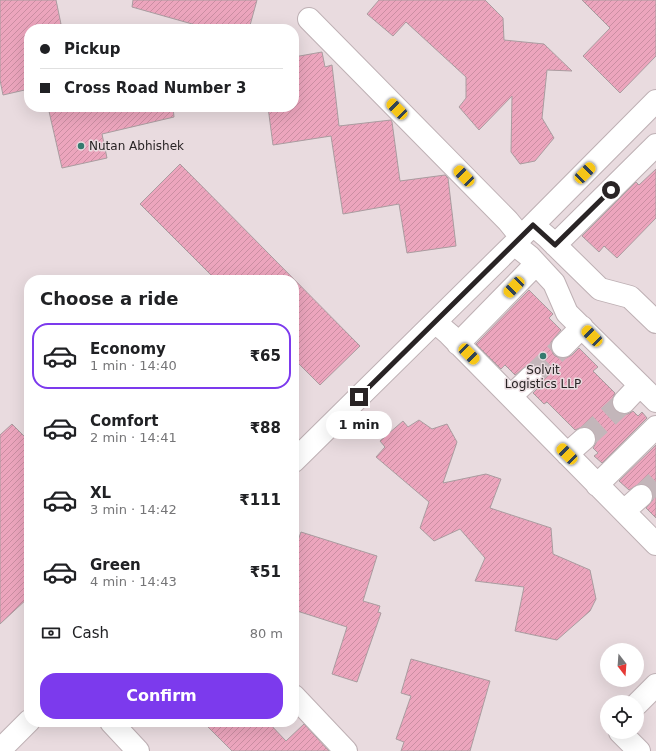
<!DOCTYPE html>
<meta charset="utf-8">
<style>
:root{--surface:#fff;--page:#f6f6f6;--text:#202124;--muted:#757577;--line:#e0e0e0;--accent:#7c3aed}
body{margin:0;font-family:"DejaVu Sans",sans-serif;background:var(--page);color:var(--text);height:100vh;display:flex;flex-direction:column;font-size:15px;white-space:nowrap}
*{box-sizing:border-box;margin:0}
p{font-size:13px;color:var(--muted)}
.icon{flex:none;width:22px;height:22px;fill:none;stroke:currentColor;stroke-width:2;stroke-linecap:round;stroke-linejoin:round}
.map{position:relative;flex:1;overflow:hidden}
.side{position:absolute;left:24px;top:275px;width:275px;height:452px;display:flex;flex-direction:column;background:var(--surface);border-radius:16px;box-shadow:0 4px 16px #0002}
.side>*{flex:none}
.guide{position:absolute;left:24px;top:24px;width:275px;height:88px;border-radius:16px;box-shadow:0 4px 16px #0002;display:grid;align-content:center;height:88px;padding:0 16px;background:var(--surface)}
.needle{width:26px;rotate:163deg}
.fabs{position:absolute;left:600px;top:643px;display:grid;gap:8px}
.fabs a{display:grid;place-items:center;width:44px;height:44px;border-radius:50%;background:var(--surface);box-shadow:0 4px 16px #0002;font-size:20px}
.end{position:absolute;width:18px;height:18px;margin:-9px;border:5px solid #292425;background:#fff;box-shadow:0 0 0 2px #fff}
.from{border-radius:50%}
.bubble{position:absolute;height:28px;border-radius:14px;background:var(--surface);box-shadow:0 4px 16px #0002;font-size:13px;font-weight:700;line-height:28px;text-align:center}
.car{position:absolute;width:12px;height:24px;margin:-12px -6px;border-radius:5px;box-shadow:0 0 3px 1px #0007;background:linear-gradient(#f5c518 24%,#345 0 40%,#f5c518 0 76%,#345 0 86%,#f5c518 0)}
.guide b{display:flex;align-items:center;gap:14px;height:38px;font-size:15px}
.guide b+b{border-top:1px solid var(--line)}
.guide i{width:10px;height:10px;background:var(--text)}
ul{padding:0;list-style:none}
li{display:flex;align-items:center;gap:12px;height:66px;margin:0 8px 6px;padding:0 8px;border:2px solid transparent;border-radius:16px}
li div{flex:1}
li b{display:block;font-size:15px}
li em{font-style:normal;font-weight:700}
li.current{border-color:var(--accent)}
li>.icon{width:36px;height:36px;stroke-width:1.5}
h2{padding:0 16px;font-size:18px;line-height:48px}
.pay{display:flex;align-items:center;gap:10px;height:44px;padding:0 16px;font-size:15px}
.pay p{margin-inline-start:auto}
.primary-button{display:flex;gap:8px;margin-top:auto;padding:8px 16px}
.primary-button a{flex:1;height:46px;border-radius:16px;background:var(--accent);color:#fff;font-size:16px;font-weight:700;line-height:46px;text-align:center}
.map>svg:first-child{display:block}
.building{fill:url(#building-hatch);stroke:#aa9ca0}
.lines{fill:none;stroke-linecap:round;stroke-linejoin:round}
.minor-tunnel{stroke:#c3b6ba;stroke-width:22;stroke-dasharray:22 11;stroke-linecap:butt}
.minor-casing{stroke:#beb0b4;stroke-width:24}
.minor{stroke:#fff;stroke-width:22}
.route{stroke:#292425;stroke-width:5}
.poi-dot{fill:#357a6f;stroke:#e9dbdf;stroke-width:1.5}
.labels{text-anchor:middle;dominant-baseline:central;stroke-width:3;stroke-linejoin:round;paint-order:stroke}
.poi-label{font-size:12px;fill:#292425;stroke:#e9dbdf;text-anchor:start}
</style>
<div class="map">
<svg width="656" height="751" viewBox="0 0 656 751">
<defs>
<pattern id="building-hatch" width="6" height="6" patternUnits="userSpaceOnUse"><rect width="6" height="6" fill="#eca5bd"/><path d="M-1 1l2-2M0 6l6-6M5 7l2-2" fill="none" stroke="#ca8ea2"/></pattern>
</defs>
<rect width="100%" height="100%" fill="#e9dbdf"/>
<path class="building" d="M0 0H56L62 29H29V89L3 95 0 80Z
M133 0H257L249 29H210L132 7Z
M379 0H485L503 18 504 40 544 44 572 71 547 70 542 118 554 138 535 161 520 164 511 152 512 96 479 130 459 107 466 98V77L406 22 393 36 367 14Z
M582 0H656V56L620 93 583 56 610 28Z
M322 52 325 67 332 65 339 126 391 120 392 122 400 181 445 175 448 178 456 246 407 253 399 204 343 214 331 136 273 145 268 107H294V57Z
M48 107H173L174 117 102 134 107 158 62 168Z
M180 164 360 346 320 385 294 359V280H216L140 204Z
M656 169V218L617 258 604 246 599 252 582 236 636 182 639 185Z
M529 290 553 314 549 318 561 330 551 342V349L554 355 559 358H566L572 355 579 348 598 367 593 371 615 393 612 400V406L615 411 622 414H628L633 411 638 416 642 412 647 418 602 463 594 456 598 453 593 448 596 443V437L593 430 588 427H582L575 430 547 402 544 404 533 393 540 386 543 380V374L540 368 534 365H528L515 375 505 365 501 369 476 344Z
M419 420 432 429 447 424 457 442 443 483 486 474 501 479 490 508 551 528 553 554 590 570 596 599 590 611 557 640 515 631 524 587 475 581 485 558 460 529 434 541 420 528 429 502 376 457 385 447 380 441 403 421 408 427Z
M12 424 29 441V597L0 624V435Z
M656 445V518L646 508 653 500V493L650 487 645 484H639L629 490 619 481Z
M301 532 377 556 363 601 380 606 378 612 381 613 357 682 332 674 347 627 294 610V552Z
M411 659 490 681 470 751H401L404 742 396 739 411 696 401 693Z
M203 722H268L286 741 304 724 329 751H232Z"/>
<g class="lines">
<path class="minor-tunnel" d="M531 377 563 346
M584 439 624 402
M641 496 656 482"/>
<g class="minor-casing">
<path id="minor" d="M309 19 508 221 521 237
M533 225 547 237 600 289 630 297 656 322
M514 244 529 256 554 283 567 313 656 401
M555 245 656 145
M435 322 449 334 656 544
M458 344 536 264
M563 346 582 327
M511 396 531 377
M624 402 640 385
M567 454 584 439
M294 461 514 244 656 101
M597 485 656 427
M624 511 641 496
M294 696 346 751
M637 704 656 685
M111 722 138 751
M620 732 639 751
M0 750 29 721"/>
</g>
<use href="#minor" class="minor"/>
</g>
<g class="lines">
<path class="route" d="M359 397 533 225 555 245 611 190"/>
</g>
<g class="poi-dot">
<circle cx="81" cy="146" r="4"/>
<circle cx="543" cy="356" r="4"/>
</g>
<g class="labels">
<g class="poi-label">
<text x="89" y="146">Nutan Abhishek</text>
<text x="543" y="370" text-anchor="middle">Solvit<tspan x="543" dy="14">Logistics LLP</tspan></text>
</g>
</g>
</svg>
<div class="fabs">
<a><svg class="needle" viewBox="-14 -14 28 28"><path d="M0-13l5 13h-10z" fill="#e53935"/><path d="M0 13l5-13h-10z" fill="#757577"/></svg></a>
<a><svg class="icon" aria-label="locate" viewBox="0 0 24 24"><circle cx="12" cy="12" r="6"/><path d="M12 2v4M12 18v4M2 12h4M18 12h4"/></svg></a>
</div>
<i class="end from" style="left:611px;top:190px"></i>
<i class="end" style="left:359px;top:397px"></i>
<div class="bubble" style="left:326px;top:411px;width:66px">1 min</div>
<i class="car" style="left:397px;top:109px;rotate:315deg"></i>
<i class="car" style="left:585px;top:173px;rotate:45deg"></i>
<i class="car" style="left:464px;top:176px;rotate:316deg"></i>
<i class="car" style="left:514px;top:287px;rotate:224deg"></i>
<i class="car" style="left:592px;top:336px;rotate:315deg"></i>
<i class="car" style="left:469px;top:354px;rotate:135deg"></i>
<i class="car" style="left:567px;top:454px;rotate:315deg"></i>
<div class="guide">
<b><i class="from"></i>Pickup</b>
<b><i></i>Cross Road Number 3</b>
</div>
<section class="side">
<h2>Choose a ride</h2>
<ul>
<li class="current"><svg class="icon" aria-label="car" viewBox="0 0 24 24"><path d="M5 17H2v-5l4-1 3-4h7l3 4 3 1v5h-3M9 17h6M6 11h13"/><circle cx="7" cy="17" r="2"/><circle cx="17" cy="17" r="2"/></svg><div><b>Economy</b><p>1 min · 14:40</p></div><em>₹65</em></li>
<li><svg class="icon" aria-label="car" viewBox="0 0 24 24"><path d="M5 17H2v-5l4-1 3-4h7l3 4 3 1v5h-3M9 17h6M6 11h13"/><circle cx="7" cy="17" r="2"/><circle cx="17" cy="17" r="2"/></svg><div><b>Comfort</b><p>2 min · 14:41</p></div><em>₹88</em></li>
<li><svg class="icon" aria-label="car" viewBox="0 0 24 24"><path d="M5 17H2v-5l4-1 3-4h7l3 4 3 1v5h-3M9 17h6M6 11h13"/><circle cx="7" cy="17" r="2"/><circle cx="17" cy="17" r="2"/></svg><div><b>XL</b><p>3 min · 14:42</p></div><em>₹111</em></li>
<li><svg class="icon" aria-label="car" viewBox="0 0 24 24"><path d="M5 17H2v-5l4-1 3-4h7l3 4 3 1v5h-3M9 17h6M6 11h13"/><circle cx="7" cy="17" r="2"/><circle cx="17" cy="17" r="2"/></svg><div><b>Green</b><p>4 min · 14:43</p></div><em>₹51</em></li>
</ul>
<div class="pay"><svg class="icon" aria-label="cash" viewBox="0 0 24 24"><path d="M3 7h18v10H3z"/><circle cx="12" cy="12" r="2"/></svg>Cash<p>80 m</p></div>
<div class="primary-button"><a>Confirm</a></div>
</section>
</div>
